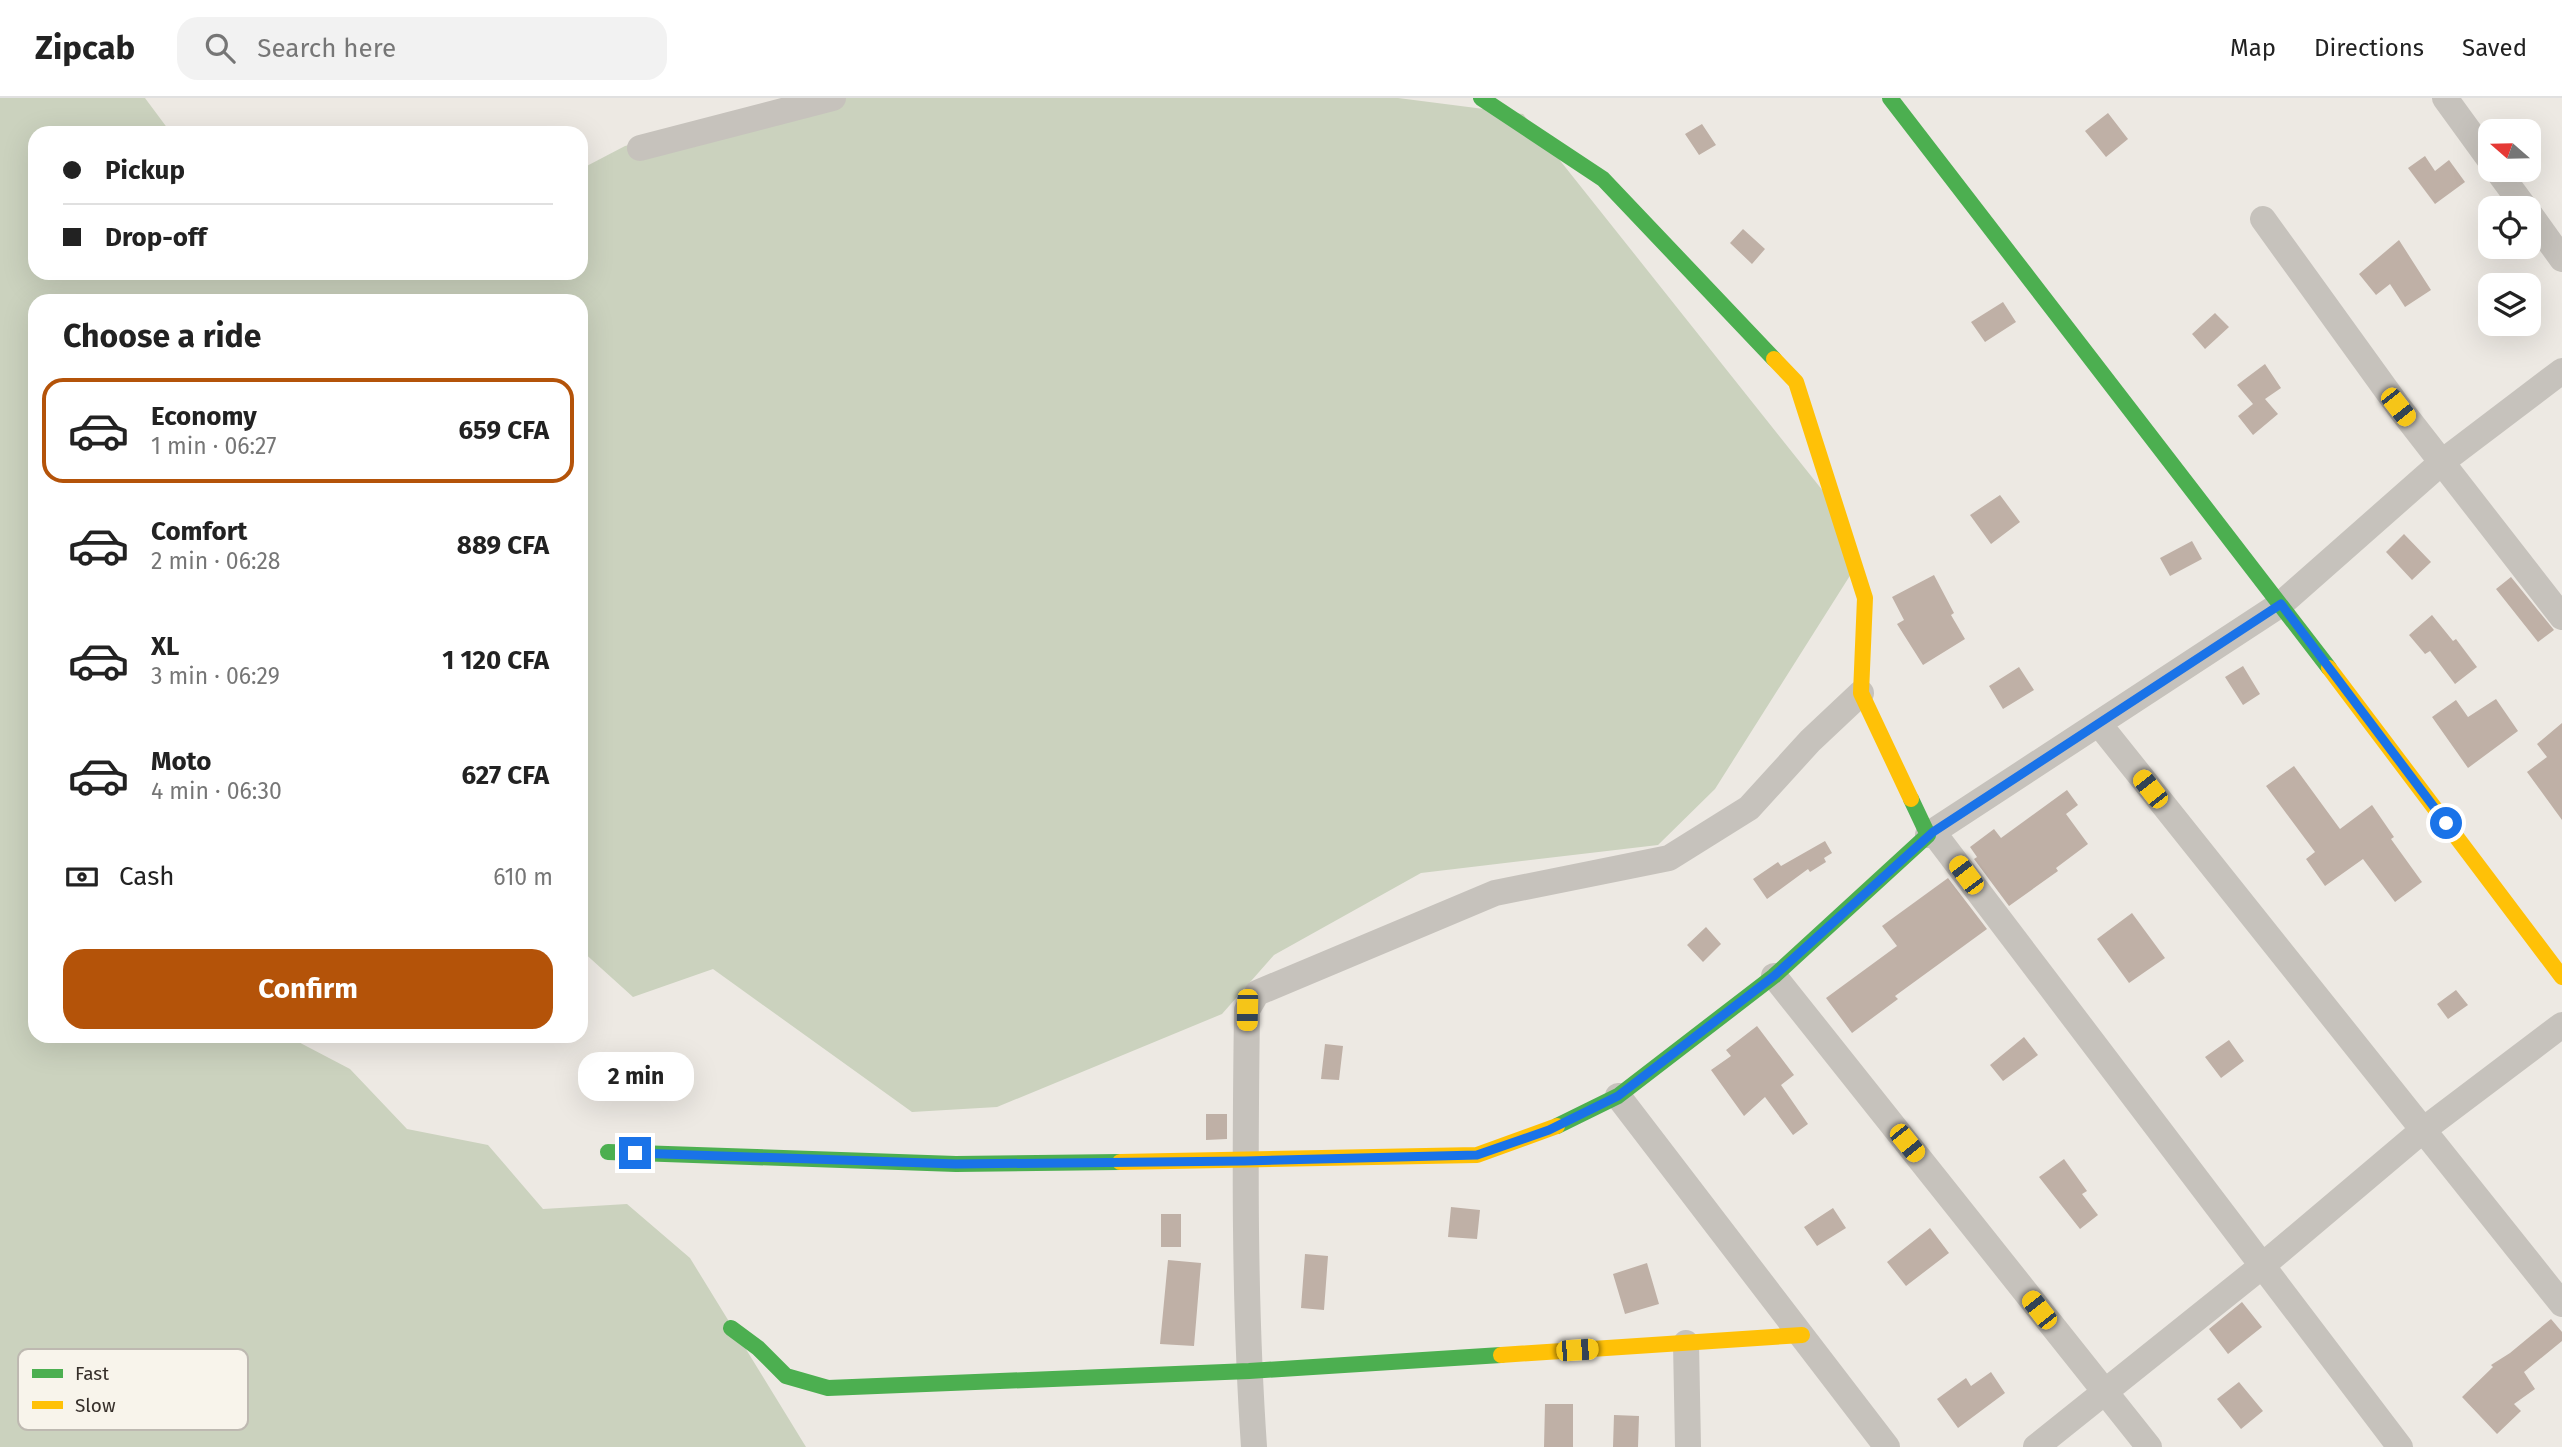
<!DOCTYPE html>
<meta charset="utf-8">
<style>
:root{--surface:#fff;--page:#f2f2f2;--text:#222;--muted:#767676;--line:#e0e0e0;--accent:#b45309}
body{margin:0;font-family:"Fira Sans",sans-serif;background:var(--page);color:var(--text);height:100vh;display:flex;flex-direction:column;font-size:26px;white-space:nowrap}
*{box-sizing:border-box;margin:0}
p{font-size:23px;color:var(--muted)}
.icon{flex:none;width:38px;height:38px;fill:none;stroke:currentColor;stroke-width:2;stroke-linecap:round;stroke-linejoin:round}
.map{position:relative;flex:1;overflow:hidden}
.side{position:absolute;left:28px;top:196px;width:560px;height:749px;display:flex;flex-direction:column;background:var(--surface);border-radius:21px;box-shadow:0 7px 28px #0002}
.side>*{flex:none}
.banner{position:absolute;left:28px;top:28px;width:560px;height:154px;border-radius:21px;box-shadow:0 7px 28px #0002;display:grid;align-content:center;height:154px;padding:0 35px;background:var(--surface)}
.needle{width:46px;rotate:290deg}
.fabs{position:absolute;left:2478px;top:21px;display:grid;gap:14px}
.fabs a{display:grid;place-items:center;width:63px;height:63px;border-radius:14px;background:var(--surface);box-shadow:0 7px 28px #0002;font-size:35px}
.end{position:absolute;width:32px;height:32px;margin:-16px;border:9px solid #1a73e8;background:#fff;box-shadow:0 0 0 4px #fff}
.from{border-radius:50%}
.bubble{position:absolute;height:49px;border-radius:21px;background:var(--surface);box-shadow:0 7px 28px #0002;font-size:23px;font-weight:700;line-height:49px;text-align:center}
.car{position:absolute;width:21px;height:42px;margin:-21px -10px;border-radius:9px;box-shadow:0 0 5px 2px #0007;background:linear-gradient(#f5c518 24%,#345 0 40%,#f5c518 0 76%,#345 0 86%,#f5c518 0)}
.banner b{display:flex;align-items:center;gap:24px;height:66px;font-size:26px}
.banner b+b{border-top:2px solid var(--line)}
.banner i{width:18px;height:18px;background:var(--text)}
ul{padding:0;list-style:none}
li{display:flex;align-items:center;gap:21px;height:105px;margin:0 14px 10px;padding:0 21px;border:4px solid transparent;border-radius:21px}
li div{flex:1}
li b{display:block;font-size:26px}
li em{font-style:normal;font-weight:700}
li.active{border-color:var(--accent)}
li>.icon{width:63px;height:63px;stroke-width:1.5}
h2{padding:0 35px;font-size:32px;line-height:84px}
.pay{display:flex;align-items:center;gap:18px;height:77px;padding:0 35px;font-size:26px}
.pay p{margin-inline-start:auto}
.button{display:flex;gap:14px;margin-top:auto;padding:14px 35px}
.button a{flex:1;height:80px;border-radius:21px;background:var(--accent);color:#fff;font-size:28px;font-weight:700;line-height:80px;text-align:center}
header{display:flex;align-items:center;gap:42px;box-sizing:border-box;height:98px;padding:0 35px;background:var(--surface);border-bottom:2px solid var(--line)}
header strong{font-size:33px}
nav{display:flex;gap:38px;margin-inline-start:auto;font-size:24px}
.search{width:490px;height:63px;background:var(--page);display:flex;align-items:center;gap:18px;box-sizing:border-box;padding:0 24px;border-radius:21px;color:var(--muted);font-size:26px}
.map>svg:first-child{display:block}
.green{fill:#cbd2be}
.building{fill:#bfb0a6}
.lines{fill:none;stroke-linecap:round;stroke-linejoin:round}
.street{stroke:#c6c2bc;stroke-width:26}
.fast{stroke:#4caf50;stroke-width:16}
.slow{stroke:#ffc107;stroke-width:16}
.route{stroke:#1a73e8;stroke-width:9}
.key{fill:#f8f4eb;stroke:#beb9b1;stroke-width:2}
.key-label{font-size:19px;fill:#362f2a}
</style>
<header>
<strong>Zipcab</strong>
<div class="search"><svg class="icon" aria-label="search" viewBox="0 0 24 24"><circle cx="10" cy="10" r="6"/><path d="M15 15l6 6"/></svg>Search here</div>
<nav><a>Map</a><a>Directions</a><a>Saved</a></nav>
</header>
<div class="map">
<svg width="2562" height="1349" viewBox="0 0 2562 1349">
<rect width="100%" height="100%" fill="#ede9e3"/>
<path class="green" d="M0 0H145L171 35H35V175H581V71L625 48 815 0H1398L1523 16 1827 398 1851 476 1715 691 1658 747 1421 775 1274 857 1222 916 997 1009 912 1014 713 871 633 899 581 852V203H35V938H287L350 971 407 1031 488 1047 543 1111 627 1106 690 1160 806 1349H0Z"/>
<path class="building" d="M2108 15 2128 41 2106 59 2085 33Z
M1702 26 1716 47 1699 57 1685 36Z
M2425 58 2435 73 2449 62 2465 84 2435 106 2408 70Z
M1743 131 1765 151 1752 166 1730 145Z
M2399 142 2431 192 2405 209 2390 186 2376 197 2359 176Z
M2003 204 2016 224 1985 244 1971 224Z
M2215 215 2229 229 2205 251 2192 236Z
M2265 266 2281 290 2265 301 2278 316 2253 337 2238 318 2253 306 2237 287Z
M2000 397 2020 424 1991 446 1970 417Z
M2404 436 2431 464 2412 482 2386 454Z
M2192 443 2202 461 2170 478 2160 460Z
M1934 477 1954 515 1951 517 1965 541 1923 567 1897 526 1904 522 1892 499Z
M2511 479 2554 532 2538 544 2496 491Z
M2432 517 2453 543 2456 541 2477 569 2455 586 2430 553 2425 556 2409 537Z
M2243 568 2260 596 2243 607 2225 579Z
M2019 569 2034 592 2003 611 1989 588Z
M2496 601 2518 633 2468 670 2432 619 2456 602 2468 619Z
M2562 625V722L2527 674 2547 659 2537 646Z
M2294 668 2340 731 2372 707 2394 739 2391 741 2422 784 2395 804 2363 761 2325 788 2306 761 2315 754 2266 688Z
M2067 692 2078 707 2066 716 2088 746 2056 770 2058 773 2009 808 1974 761 1977 759 1970 749 1994 731 2001 740Z
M1825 743 1832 755 1824 760 1826 764 1810 774 1808 771 1767 801 1753 781 1778 764 1781 768Z
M1948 780 1987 831 1895 898 1898 901 1852 935 1826 900 1897 848 1882 828Z
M2132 815 2165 860 2129 885 2097 841Z
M1706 829 1721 846 1703 864 1687 847Z
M2456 892 2468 907 2448 921 2437 906Z
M1757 928 1794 977 1781 987 1808 1026 1793 1037 1765 999 1744 1018 1711 972 1731 958 1726 952Z
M2024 939 2038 957 2003 983 1990 967Z
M2229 942 2244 963 2221 980 2205 959Z
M1325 946 1343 948 1339 982 1321 981Z
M1206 1016H1227V1041L1206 1042Z
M2064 1061 2087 1093 2082 1096 2098 1117 2080 1131 2039 1079Z
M1451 1109 1480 1112 1477 1141 1448 1139Z
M1833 1110 1846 1130 1817 1148 1804 1129Z
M1161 1116H1181V1149H1161Z
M1930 1130 1949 1155 1906 1188 1887 1164Z
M1305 1156 1328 1158 1324 1212 1301 1210Z
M1168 1162 1201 1165 1194 1248 1160 1246Z
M1647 1165 1659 1206 1625 1216 1613 1176Z
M2242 1204 2262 1229 2228 1256 2209 1231Z
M2551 1221 2562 1234V1243L2524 1274 2535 1291 2514 1306 2521 1313 2497 1336 2462 1299 2493 1269 2491 1267 2510 1255Z
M1991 1274 2005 1295 1958 1330 1937 1301 1966 1280 1971 1288Z
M2239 1284 2263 1313 2241 1331 2217 1301Z
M1545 1306H1573V1349H1544Z
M1614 1317 1639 1318 1638 1349H1613Z"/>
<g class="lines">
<path class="street" d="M2445 0 2490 62
M640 50 833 0
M2497 72 2525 110
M2529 115 2562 161
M2263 121 2398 308 2562 519
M2099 626 2562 1206
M1933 734 2400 1349
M1928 737 2281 506 2442 364 2562 273
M1774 878 2149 1349
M1618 998 1887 1349
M1686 1245 1688 1349
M1254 1349C1244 1204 1245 1058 1247 912L1257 895 1495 795 1669 760 1749 710 1810 643 1861 595
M2036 1349 2262 1168 2423 1032 2562 927"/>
<path class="fast" d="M1481 0 1603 81 1774 261
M1890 0 2329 570
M1557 1028 1618 998 1774 878 1928 737 1911 701
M608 1054 956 1066 1120 1064
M731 1230 758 1250 786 1278 828 1290 1249 1273 1501 1257"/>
<path class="slow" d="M1774 261 1796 284 1865 500 1861 595 1911 701
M2329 570 2562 879
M1120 1064 1477 1057 1557 1028
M1501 1257 1802 1237"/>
</g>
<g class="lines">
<path class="route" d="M635 1055 956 1066 1245 1063 1477 1057 1549 1032 1618 998 1774 878 1933 734 2281 506 2446 725"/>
</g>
<rect x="18" y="1251" width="230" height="81" rx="10" class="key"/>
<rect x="32" y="1271" width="31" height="9" fill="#4caf50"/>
<rect x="32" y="1303" width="31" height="8" fill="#ffc107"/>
<g class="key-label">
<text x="75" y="1282">Fast</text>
<text x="75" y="1314">Slow</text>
</g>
</svg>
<div class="fabs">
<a><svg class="needle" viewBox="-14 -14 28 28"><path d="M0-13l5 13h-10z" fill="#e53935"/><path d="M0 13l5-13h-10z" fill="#767676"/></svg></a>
<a><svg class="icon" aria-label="locate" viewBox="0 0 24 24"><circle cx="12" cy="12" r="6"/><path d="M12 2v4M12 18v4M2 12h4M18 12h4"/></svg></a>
<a><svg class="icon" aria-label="layers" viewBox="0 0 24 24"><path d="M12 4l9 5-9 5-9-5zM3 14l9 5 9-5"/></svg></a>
</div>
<i class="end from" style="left:2446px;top:725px"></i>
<i class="end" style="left:635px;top:1055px"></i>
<div class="bubble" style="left:578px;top:954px;width:116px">2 min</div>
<i class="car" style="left:2398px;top:309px;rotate:142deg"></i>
<i class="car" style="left:2150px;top:691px;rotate:322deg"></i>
<i class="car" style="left:1966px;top:777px;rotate:323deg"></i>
<i class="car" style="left:1247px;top:912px;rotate:181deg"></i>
<i class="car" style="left:1907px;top:1045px;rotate:141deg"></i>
<i class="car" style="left:2039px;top:1212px;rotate:322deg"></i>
<i class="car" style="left:1577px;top:1252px;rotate:86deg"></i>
<div class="banner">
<b><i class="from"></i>Pickup</b>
<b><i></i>Drop-off</b>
</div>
<section class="side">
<h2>Choose a ride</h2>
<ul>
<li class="active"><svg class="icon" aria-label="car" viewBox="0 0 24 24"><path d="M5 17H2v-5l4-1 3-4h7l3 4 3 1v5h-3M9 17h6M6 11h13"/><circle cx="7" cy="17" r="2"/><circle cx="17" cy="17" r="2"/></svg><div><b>Economy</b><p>1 min · 06:27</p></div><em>659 CFA</em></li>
<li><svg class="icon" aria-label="car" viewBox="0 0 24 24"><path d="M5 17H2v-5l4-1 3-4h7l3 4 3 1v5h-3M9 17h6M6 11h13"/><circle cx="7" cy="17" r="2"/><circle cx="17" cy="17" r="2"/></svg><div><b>Comfort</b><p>2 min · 06:28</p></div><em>889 CFA</em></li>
<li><svg class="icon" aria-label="car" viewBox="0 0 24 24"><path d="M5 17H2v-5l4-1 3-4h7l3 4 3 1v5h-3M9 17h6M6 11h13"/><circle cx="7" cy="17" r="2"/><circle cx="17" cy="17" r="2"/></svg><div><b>XL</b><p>3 min · 06:29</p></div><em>1 120 CFA</em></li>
<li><svg class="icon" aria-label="car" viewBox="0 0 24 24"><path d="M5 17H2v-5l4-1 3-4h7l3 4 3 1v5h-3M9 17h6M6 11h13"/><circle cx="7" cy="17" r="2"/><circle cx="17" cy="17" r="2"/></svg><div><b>Moto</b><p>4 min · 06:30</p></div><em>627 CFA</em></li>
</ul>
<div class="pay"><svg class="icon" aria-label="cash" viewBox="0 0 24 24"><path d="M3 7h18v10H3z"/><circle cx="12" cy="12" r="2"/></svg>Cash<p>610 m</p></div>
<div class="button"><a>Confirm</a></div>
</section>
</div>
